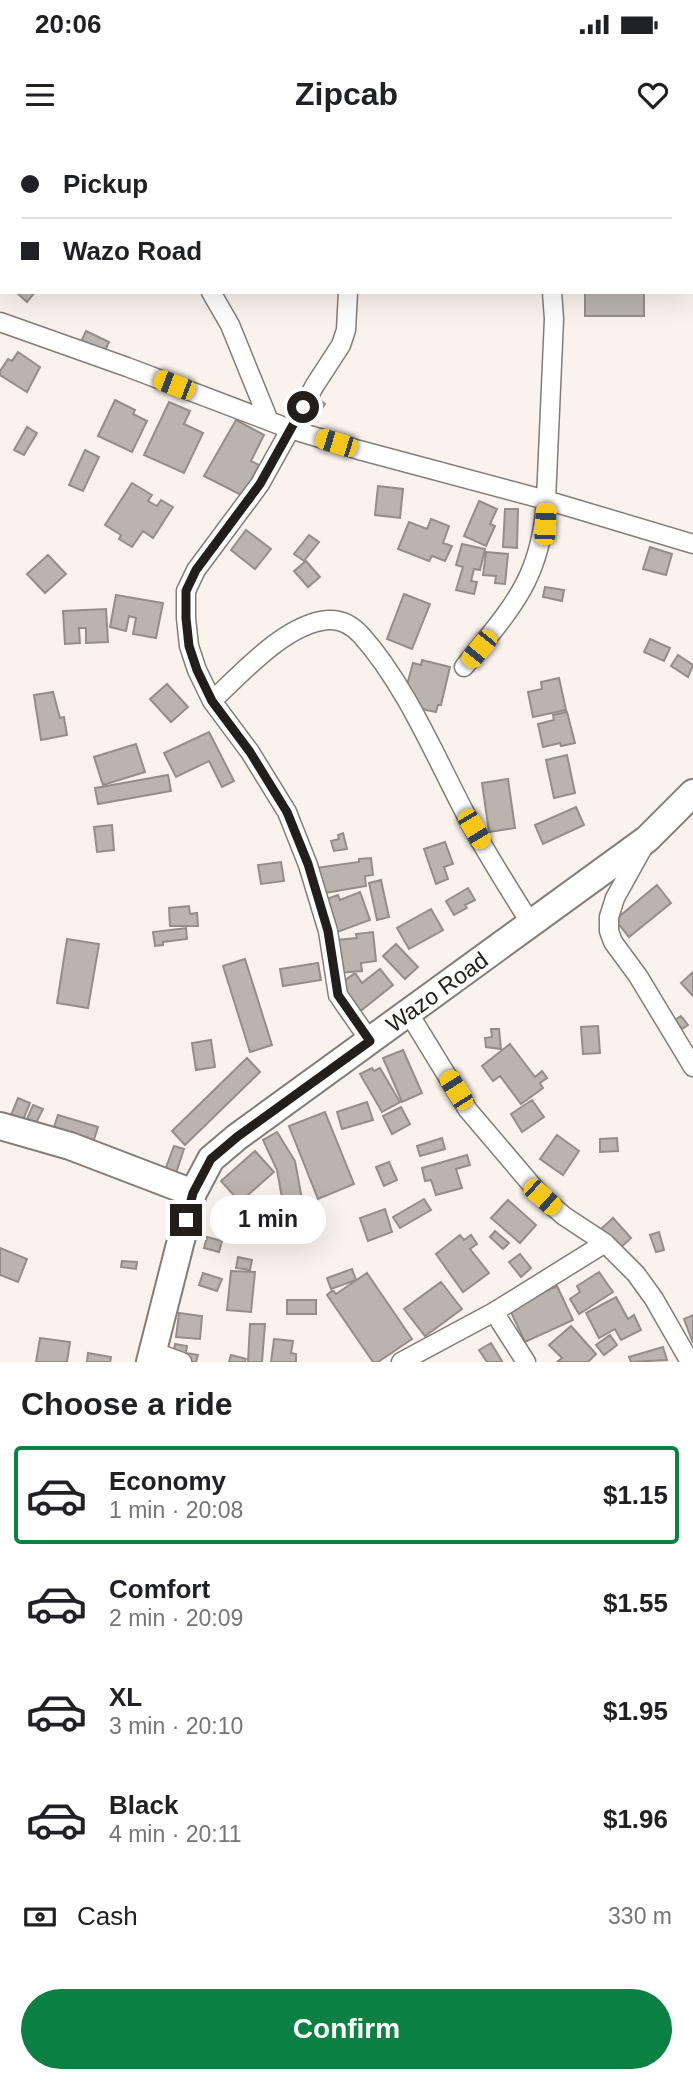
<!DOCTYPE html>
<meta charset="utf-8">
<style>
:root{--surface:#fff;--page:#f2f2f2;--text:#202124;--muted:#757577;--line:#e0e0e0;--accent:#0b8043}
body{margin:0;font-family:Helvetica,sans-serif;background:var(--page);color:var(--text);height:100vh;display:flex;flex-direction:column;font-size:26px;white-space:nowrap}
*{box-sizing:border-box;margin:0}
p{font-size:23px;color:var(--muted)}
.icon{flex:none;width:38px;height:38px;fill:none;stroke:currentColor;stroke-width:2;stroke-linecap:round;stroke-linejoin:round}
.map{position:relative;height:1222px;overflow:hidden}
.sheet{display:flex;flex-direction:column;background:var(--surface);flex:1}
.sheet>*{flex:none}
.hud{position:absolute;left:0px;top:0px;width:693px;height:154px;box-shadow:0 7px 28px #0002;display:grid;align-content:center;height:154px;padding:0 21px;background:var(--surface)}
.end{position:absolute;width:32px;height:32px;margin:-16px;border:9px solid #211e1c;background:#fff;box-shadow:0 0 0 4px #fff}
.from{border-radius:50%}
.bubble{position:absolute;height:49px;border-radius:24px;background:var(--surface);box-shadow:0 7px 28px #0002;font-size:23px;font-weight:800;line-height:49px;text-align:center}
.car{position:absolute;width:21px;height:42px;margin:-21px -10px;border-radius:9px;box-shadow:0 0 5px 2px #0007;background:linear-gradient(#f5c518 24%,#345 0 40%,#f5c518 0 76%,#345 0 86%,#f5c518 0)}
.hud b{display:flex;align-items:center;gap:24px;height:66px;font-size:26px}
.hud b+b{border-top:2px solid var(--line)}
.hud i{width:18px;height:18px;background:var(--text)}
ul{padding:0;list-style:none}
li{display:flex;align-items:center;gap:21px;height:98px;margin:0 14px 10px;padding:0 7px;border:4px solid transparent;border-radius:7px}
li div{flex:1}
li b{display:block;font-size:26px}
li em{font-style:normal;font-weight:800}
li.selected{border-color:var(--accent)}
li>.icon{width:63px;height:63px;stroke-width:1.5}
h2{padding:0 21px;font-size:32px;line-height:84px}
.pay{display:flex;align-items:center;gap:18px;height:77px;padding:0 21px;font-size:26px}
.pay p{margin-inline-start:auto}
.button{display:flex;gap:14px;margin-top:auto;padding:14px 21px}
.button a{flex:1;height:80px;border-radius:42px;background:var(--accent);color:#fff;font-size:28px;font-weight:800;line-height:80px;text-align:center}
.status{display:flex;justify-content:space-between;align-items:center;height:49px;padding:0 35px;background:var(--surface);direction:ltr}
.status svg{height:19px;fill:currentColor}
header{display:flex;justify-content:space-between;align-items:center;height:91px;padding:0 21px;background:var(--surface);font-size:32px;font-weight:800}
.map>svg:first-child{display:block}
.building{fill:#bbb4ae;stroke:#958d88;stroke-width:2}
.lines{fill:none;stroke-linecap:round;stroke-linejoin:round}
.street-casing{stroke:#847d77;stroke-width:21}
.secondary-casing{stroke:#847d77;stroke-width:30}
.street{stroke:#fff;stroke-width:18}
.secondary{stroke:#fff;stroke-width:26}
.route{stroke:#211e1c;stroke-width:9}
.labels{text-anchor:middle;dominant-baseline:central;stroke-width:5;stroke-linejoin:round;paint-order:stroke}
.street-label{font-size:23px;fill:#211e1c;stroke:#fff}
</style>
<div class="status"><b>20:06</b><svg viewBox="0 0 49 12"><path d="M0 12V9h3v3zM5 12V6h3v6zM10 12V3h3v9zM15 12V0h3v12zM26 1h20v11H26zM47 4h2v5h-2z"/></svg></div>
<header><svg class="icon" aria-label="menu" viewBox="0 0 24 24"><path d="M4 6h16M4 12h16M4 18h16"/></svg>Zipcab<svg class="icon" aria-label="heart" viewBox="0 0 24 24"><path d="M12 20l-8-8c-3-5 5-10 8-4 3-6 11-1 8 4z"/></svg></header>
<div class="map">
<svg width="693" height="1222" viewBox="0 0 693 1222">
<rect width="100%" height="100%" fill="#faf2ec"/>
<path class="building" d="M188 0H235L234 2Z
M16 152H35L27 162Z
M585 152H644V176H585Z
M86 191 109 202 104 213 81 202Z
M18 212 40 227 27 252 0 235V231L8 219 12 221Z
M317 258 325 264 318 274 309 268Z
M115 260 135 270 133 274 147 281 132 312 98 296Z
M169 262 190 271 184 284 203 293 184 333 144 315Z
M236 280 264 295 251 321 259 325 243 356 204 336Z
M27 287 37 293 24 315 14 310Z
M85 310 99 317 83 351 69 345Z
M132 343 152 355 148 361 157 366 161 360 173 367 153 398 143 391 132 407 119 399 121 395 105 385Z
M378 346 403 349 400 378 375 375Z
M479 361 497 369 490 384 495 386 486 406 464 396Z
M505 369H518L517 408 503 407Z
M431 379 449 386 443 403 452 406 445 421 432 416 429 421 398 409 409 382 427 389Z
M246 390 271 409 255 429 231 410Z
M309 395 319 402 304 421 294 414Z
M462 404 485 409 480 430 474 429 471 441 477 442 474 454 456 450 463 427 456 425Z
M650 407 672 414 666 435 643 429Z
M486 412 508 414 505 444 495 443 496 436 483 435Z
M48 415 66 434 45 453 27 434Z
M306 421 320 437 308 447 294 431Z
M545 447 564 450 562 461 543 457Z
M404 454 430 464 412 509 387 499Z
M116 455 163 463 156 498 133 494 136 478 129 476 126 491 110 487Z
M106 469 108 502 86 503V488H79L80 503 65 504 63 471Z
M650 499 670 508 664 521 644 512Z
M678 515 693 525 688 537 671 526Z
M422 520 450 527 441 565H438L436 572 412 567 404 556 413 523 421 525Z
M559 538 566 570 533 577 528 552 542 549 541 542Z
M167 544 188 567 171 582 150 559Z
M53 552 60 578 64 577 67 595 41 600 34 555Z
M567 572 575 603 561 606 560 603 543 607 538 584 554 580 553 575Z
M209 592 234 641 222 647 209 621 176 637 164 613Z
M136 604 145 632 103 645 94 617Z
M567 615 575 653 554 658 546 620Z
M168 635 171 651 98 664 95 648Z
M508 639 515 688 489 692 482 643Z
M576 667 584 685 543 704 535 685Z
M112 685 114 710 97 712 94 687Z
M343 693 347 709 334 711 331 701 339 699 338 695Z
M445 702 453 724 444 727 448 739 436 744 424 709Z
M371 718 373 735 365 736 366 746 319 754 315 728 359 722V719Z
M281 722 284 741 261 744 258 725Z
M381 740 389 777 377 780 369 743Z
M657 745 671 763 629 797 615 780Z
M468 748 475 760 465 765 467 768 454 775 446 761Z
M360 752 370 780 332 794 327 759 338 755 340 760Z
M189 766 190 774 197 773 198 786H170L169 768Z
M431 769 443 790 409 809 397 788Z
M186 788 187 799 163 802V805L155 806 153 792Z
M373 792 376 821 361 823 362 831 339 833 336 800 357 798 356 794Z
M67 799 99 804 88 868 57 863Z
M396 804 418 827 405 839 383 816Z
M245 819 272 905 250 912 223 826Z
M318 823 321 840 283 846 280 829Z
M380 829 393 845 358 873 348 861 351 858 340 844 355 833 362 843Z
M693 832V856L681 843Z
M681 876 688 885 682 889 675 880Z
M598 886 600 913 583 914 581 887Z
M491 889H499L501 909 486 907 485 898 492 897Z
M211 900 215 927 196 930 192 903Z
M510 904 535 937 542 931 547 938 540 943 543 948 521 964 500 936 493 941 482 926Z
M403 910 422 953 402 962 383 918Z
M247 918 260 932 185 1005 172 991Z
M372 928 374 931 380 928 400 962 382 972 360 934Z
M18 958 30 963 21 985 9 980Z
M532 960 544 977 522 992 511 974Z
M367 962 373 980 342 989 337 972Z
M33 965 43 969 36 983 27 979Z
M401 967 410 984 392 994 383 976Z
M325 972 354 1044 318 1059 289 986Z
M58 975 98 987 91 1009 51 996Z
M277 992 295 1021 303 1065 284 1069 277 1030 263 1000Z
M557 995 579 1011 563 1035 540 1019Z
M442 998 445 1009 420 1016 417 1006Z
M617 998 618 1011 600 1012V999Z
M174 1006 184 1009 176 1033 165 1030Z
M255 1011 274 1032 240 1062 221 1041Z
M467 1015 470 1025 456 1029 462 1048 436 1055 431 1040 425 1041 422 1028Z
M389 1022 397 1040 384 1046 376 1027Z
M424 1059 431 1070 400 1088 393 1077Z
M508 1060 536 1085 520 1103 491 1078Z
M224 1064 252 1065V1079H224Z
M385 1069 392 1092 368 1101 360 1078Z
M613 1078 631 1098 619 1109 601 1089Z
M495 1091 509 1103 503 1109 490 1097Z
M659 1092 664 1110 656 1112 650 1095Z
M460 1095 464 1100 471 1095 477 1104 470 1109 489 1133 463 1152 436 1114Z
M207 1097 222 1101 219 1112 204 1108Z
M0 1108 27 1119 18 1142 0 1135Z
M520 1114 531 1128 521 1137 509 1122Z
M238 1117 252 1120 250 1130 236 1128Z
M122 1121 137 1122 136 1129 121 1127Z
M352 1129 356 1140 331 1149 327 1138Z
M231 1131 255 1132 251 1172 227 1170Z
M599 1132 613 1152 579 1174 570 1159 580 1152 577 1146Z
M203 1133 222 1139 217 1151 199 1145Z
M367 1133 412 1199 378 1222H373L327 1155 333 1150 336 1154Z
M441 1142 462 1169 425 1196 404 1169Z
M557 1146 573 1180 525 1202 509 1168Z
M616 1157 628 1179 634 1175 641 1190 621 1200 615 1189 599 1198 586 1173Z
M287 1160H316V1174H287Z
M179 1173 202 1176 200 1199 176 1197Z
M693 1175V1203L684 1179Z
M250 1184H265L262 1222H248Z
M571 1186 596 1214 588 1222H557L562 1218 549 1205Z
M610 1195 617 1205 604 1215 596 1205Z
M40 1198 70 1202 67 1222H36Z
M274 1199 293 1201 291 1213 296 1214V1222H271Z
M491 1203 502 1221 501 1222H487L479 1210Z
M175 1204 187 1206 186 1213 198 1215 196 1222H183L173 1217Z
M663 1207 667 1220 631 1222 629 1217Z
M88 1213 111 1217 110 1222H87Z
M231 1215 246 1219 245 1222H229Z"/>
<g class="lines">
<g class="street-casing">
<path id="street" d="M120 0 121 2
M542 0V2
M349 2 350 0
M211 152 230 185 269 281
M348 152 346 190 341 205 315 245 260 344 196 430 186 451V478L189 506 197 530 212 561 250 612 287 672 308 725 328 791 338 855 370 901
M0 182 127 227 290 289 359 310 546 360 693 404
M464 527C511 468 541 440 546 360L554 179 552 152
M212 561C241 534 286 483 328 480 341 479 352 485 361 495 408 547 439 626 473 688 491 721 511 752 531 784
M645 704 615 758 609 777V791L613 802 638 836 693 927
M408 872 468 970 542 1057 564 1076 605 1103 636 1134 654 1159 690 1222
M494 1172 526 1222
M152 1211 182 1222
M401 1222 494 1172 605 1103"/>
</g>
<g class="secondary-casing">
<path id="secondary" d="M0 986 70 1006 193 1053
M150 1222 193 1053 211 1019 237 997 647 699 693 653"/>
</g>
<use href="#street" class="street"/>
<use href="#secondary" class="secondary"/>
</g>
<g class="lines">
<path class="route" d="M186 1080 193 1053 211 1019 237 997 370 901 338 855 328 791 308 724 287 672 250 612 212 561 197 530 189 506 186 478V451L196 430 260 344 303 267"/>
</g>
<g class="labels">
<g class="street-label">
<text transform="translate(437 852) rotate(-36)">Wazo Road</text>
</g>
</g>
</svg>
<i class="end from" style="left:303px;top:267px"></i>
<i class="end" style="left:186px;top:1080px"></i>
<div class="bubble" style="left:210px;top:1055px;width:116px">1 min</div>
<i class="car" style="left:174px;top:245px;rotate:291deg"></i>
<i class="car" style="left:336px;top:303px;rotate:287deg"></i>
<i class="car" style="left:545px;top:384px;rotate:3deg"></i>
<i class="car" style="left:479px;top:509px;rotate:219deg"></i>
<i class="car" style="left:474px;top:689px;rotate:149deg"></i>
<i class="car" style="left:456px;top:950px;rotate:328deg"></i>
<i class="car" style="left:542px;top:1057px;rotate:132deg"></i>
<div class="hud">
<b><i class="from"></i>Pickup</b>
<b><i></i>Wazo Road</b>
</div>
</div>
<section class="sheet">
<h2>Choose a ride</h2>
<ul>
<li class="selected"><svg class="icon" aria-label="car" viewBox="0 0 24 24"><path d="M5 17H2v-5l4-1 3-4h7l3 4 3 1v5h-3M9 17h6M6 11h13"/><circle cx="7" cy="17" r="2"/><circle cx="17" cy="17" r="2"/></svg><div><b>Economy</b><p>1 min · 20:08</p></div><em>$1.15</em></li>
<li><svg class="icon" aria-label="car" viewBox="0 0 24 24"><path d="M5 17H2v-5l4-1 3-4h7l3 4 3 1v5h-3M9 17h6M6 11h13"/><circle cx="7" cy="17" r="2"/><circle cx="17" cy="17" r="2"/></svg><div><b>Comfort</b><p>2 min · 20:09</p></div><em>$1.55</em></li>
<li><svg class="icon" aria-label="car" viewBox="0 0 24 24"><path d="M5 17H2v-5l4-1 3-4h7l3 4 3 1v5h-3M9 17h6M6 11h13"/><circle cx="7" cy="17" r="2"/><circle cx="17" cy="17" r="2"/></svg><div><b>XL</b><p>3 min · 20:10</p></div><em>$1.95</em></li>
<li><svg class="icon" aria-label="car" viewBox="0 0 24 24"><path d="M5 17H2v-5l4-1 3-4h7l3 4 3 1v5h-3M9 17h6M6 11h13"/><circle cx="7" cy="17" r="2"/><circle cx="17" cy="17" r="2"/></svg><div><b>Black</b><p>4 min · 20:11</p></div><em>$1.96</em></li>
</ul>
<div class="pay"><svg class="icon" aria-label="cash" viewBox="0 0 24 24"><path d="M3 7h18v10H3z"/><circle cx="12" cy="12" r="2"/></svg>Cash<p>330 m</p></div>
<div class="button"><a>Confirm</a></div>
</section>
